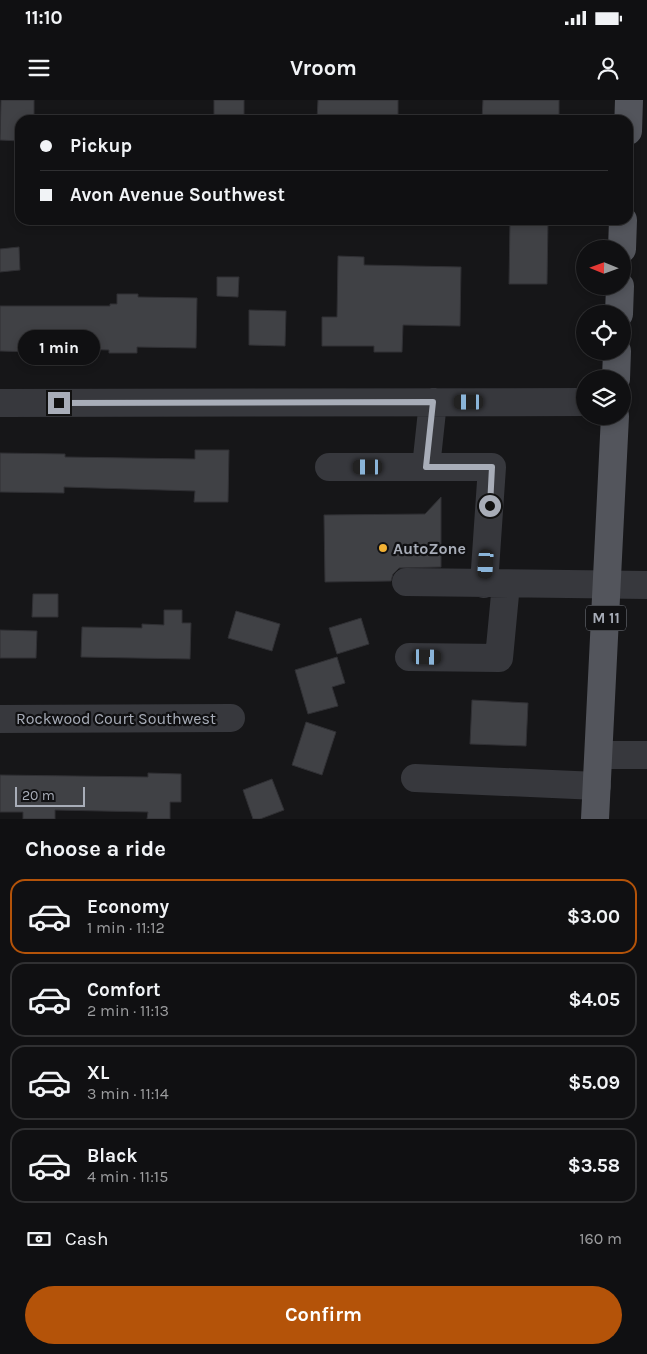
<!DOCTYPE html>
<meta charset="utf-8">
<style>
:root{--surface:#101012;--page:#1e1e20;--text:#f1f3f6;--muted:#9c9d9f;--line:#303032;--accent:#b45309}
body{margin:0;font-family:Karla,sans-serif;background:var(--page);color:var(--text);height:100vh;display:flex;flex-direction:column;font-size:19px;white-space:nowrap}
*{box-sizing:border-box;margin:0}
p{font-size:16px;color:var(--muted)}
.icon{flex:none;width:28px;height:28px;fill:none;stroke:currentColor;stroke-width:2;stroke-linecap:round;stroke-linejoin:round}
.map{position:relative;height:719px;overflow:hidden}
.drawer{display:flex;flex-direction:column;background:var(--surface);flex:1}
.drawer>*{flex:none}
.banner{position:absolute;left:15px;top:15px;width:618px;height:110px;border-radius:15px;box-shadow:0 2px 8px #0003,0 0 0 1px var(--line);display:grid;align-content:center;height:110px;padding:0 25px;background:var(--surface)}
.needle{width:32px;rotate:271deg}
.fabs{position:absolute;left:576px;top:140px;display:grid;gap:10px}
.fabs a{display:grid;place-items:center;width:55px;height:55px;border-radius:50%;background:var(--surface);box-shadow:0 2px 8px #0003,0 0 0 1px var(--line);font-size:25px}
.scale{position:absolute;left:15px;bottom:12px;width:70px;box-sizing:border-box;padding-left:5px;border:2px solid #a8adb8;border-top:0;font-size:14px;line-height:18px;white-space:nowrap;color:#a8adb8;-webkit-text-stroke:4px #111113;paint-order:stroke}
.end{position:absolute;width:22px;height:22px;margin:-11px;border:6px solid #a8adb8;background:#111;box-shadow:0 0 0 2px #111}
.from{border-radius:50%}
.bubble{position:absolute;height:35px;border-radius:18px;background:var(--surface);box-shadow:0 2px 8px #0003,0 0 0 1px var(--line);font-size:16px;font-weight:700;line-height:35px;text-align:center}
.car{position:absolute;width:15px;height:30px;margin:-15px -8px;border-radius:6px;box-shadow:0 0 4px 1px #0007;background:linear-gradient(#222 24%,#8ab4d8 0 40%,#222 0 76%,#8ab4d8 0 86%,#222 0)}
.banner b{display:flex;align-items:center;gap:18px;height:48px;font-size:19px}
.banner b+b{border-top:1px solid var(--line)}
.banner i{width:12px;height:12px;background:var(--text)}
ul{padding:0;list-style:none}
li{display:flex;align-items:center;gap:15px;height:75px;margin:0 10px 8px;padding:0 15px;border:2px solid var(--line);border-radius:15px}
li div{flex:1}
li b{display:block;font-size:19px}
li em{font-style:normal;font-weight:700}
li.active{border-color:var(--accent)}
li>.icon{width:45px;height:45px;stroke-width:1.5}
h2{padding:0 25px;font-size:22px;line-height:60px}
.pay{display:flex;align-items:center;gap:12px;height:55px;padding:0 25px;font-size:19px}
.pay p{margin-inline-start:auto}
.button{display:flex;gap:10px;margin-top:auto;padding:10px 25px}
.button a{flex:1;height:58px;border-radius:30px;background:var(--accent);color:#fff;font-size:20px;font-weight:700;line-height:58px;text-align:center}
.status{display:flex;justify-content:space-between;align-items:center;height:35px;padding:0 25px;background:var(--surface);direction:ltr}
.status svg{height:14px;fill:currentColor}
header{display:flex;justify-content:space-between;align-items:center;height:65px;padding:0 25px;background:var(--surface);font-size:22px;font-weight:700}
.map>svg:first-child{display:block}
.building{fill:#404145;stroke:#303034}
.lines{fill:none;stroke-linecap:round;stroke-linejoin:round}
.minor{stroke:#37383d;stroke-width:28}
.major{stroke:#53555c;stroke-width:28}
.route{stroke:#a8adb8;stroke-width:6}
.poi-dot{fill:#f2b134;stroke:#111113;stroke-width:2}
.labels{text-anchor:middle;dominant-baseline:central;stroke-width:4.5;stroke-linejoin:round;paint-order:stroke}
.shield{fill:#111113;stroke:#7b7e86;stroke-width:1}
.shield-label{font-size:15px;font-weight:bold;fill:#a8adb8}
.poi-label{font-size:16px;font-weight:bold;fill:#a8adb8;stroke:#111113;text-anchor:start}
.street-label{font-size:16px;fill:#a8adb8;stroke:#111113}
</style>
<div class="status"><b>11:10</b><svg viewBox="0 0 49 12"><path d="M0 12V9h3v3zM5 12V6h3v6zM10 12V3h3v9zM15 12V0h3v12zM26 1h20v11H26zM47 4h2v5h-2z"/></svg></div>
<header><svg class="icon" aria-label="menu" viewBox="0 0 24 24"><path d="M4 6h16M4 12h16M4 18h16"/></svg>Vroom<svg class="icon" aria-label="person" viewBox="0 0 24 24"><circle cx="12" cy="8" r="4"/><path d="M4 21q1-7 8-7t8 7"/></svg></header>
<div class="map">
<svg width="647" height="719" viewBox="0 0 647 719">
<rect width="100%" height="100%" fill="#161618"/>
<path class="building" d="M1 0H34V20H20V41L0 40Z
M214 0H244V20H214Z
M318 0H398V20L317 19Z
M483 0H559V20H482Z
M510 120H548L547 184H509Z
M19 147 20 170 0 172V149Z
M338 156 364 157V165L461 167 460 226 403 225 402 252H374V246H322V217H337Z
M217 177H239L238 197 217 196Z
M117 194H138V197L197 198 196 248 137 247V253H109V250L31 248V252L0 251V206H110V204H117Z
M249 210 286 211 285 246 249 245Z
M195 350H229L228 402H194L195 391 64 387V393L0 392V353L65 354V357L195 359Z
M441 397V467L399 468 393 474 391 481 325 482 324 415 425 414Z
M33 494H58V517H32Z
M164 510H182V523H191L190 559 81 557 82 527 142 528V524L164 525Z
M236 511 280 524 272 551 228 538Z
M361 518 369 544 337 554 329 528Z
M0 530 37 531 36 558H0Z
M337 557 345 583 332 587 338 606 308 614 295 570Z
M472 600 528 603 526 646 470 644Z
M306 622 336 632 322 675 292 665Z
M148 673 181 674V702H170V719H147L148 712 55 710V719H23V712H0V675L148 677Z
M272 679 284 710 260 719H253L243 690Z"/>
<g class="lines">
<path class="minor" d="M0 303 585 302
M329 367H492L484 484
M426 367 433 302
M406 482 647 485
M409 557 499 558 506 484
M0 619 231 618
M599 655H647
M415 678 597 686"/>
<path class="major" d="M628 31 629 0
M622 149 623 120
M619 214 620 186
M616 279 617 251
M595 719 615 316"/>
</g>
<g class="lines">
<path class="route" d="M59 303 433 302 426 367H492L490 406"/>
</g>
<circle class="poi-dot" cx="383" cy="448" r="5"/>
<g class="labels">
<rect class="shield" x="586" y="505.5" width="40" height="25" rx="4"/>
<g class="shield-label">
<text x="606" y="518">M 11</text>
</g>
<g class="poi-label">
<text x="393" y="448">AutoZone</text>
</g>
<g class="street-label">
<text x="116" y="618">Rockwood Court Southwest</text>
</g>
</g>
</svg>
<div class="fabs">
<a><svg class="needle" viewBox="-14 -14 28 28"><path d="M0-13l5 13h-10z" fill="#e53935"/><path d="M0 13l5-13h-10z" fill="#9c9d9f"/></svg></a>
<a><svg class="icon" aria-label="locate" viewBox="0 0 24 24"><circle cx="12" cy="12" r="6"/><path d="M12 2v4M12 18v4M2 12h4M18 12h4"/></svg></a>
<a><svg class="icon" aria-label="layers" viewBox="0 0 24 24"><path d="M12 4l9 5-9 5-9-5zM3 14l9 5 9-5"/></svg></a>
</div>
<div class="scale">20 m</div>
<i class="end from" style="left:490px;top:406px"></i>
<i class="end" style="left:59px;top:303px"></i>
<div class="bubble" style="left:18px;top:230px;width:82px">1 min</div>
<i class="car" style="left:469px;top:302px;rotate:270deg"></i>
<i class="car" style="left:368px;top:367px;rotate:270deg"></i>
<i class="car" style="left:486px;top:464px;rotate:184deg"></i>
<i class="car" style="left:427px;top:557px;rotate:91deg"></i>
<div class="banner">
<b><i class="from"></i>Pickup</b>
<b><i></i>Avon Avenue Southwest</b>
</div>
</div>
<section class="drawer">
<h2>Choose a ride</h2>
<ul>
<li class="active"><svg class="icon" aria-label="car" viewBox="0 0 24 24"><path d="M5 17H2v-5l4-1 3-4h7l3 4 3 1v5h-3M9 17h6M6 11h13"/><circle cx="7" cy="17" r="2"/><circle cx="17" cy="17" r="2"/></svg><div><b>Economy</b><p>1 min · 11:12</p></div><em>$3.00</em></li>
<li><svg class="icon" aria-label="car" viewBox="0 0 24 24"><path d="M5 17H2v-5l4-1 3-4h7l3 4 3 1v5h-3M9 17h6M6 11h13"/><circle cx="7" cy="17" r="2"/><circle cx="17" cy="17" r="2"/></svg><div><b>Comfort</b><p>2 min · 11:13</p></div><em>$4.05</em></li>
<li><svg class="icon" aria-label="car" viewBox="0 0 24 24"><path d="M5 17H2v-5l4-1 3-4h7l3 4 3 1v5h-3M9 17h6M6 11h13"/><circle cx="7" cy="17" r="2"/><circle cx="17" cy="17" r="2"/></svg><div><b>XL</b><p>3 min · 11:14</p></div><em>$5.09</em></li>
<li><svg class="icon" aria-label="car" viewBox="0 0 24 24"><path d="M5 17H2v-5l4-1 3-4h7l3 4 3 1v5h-3M9 17h6M6 11h13"/><circle cx="7" cy="17" r="2"/><circle cx="17" cy="17" r="2"/></svg><div><b>Black</b><p>4 min · 11:15</p></div><em>$3.58</em></li>
</ul>
<div class="pay"><svg class="icon" aria-label="cash" viewBox="0 0 24 24"><path d="M3 7h18v10H3z"/><circle cx="12" cy="12" r="2"/></svg>Cash<p>160 m</p></div>
<div class="button"><a>Confirm</a></div>
</section>
